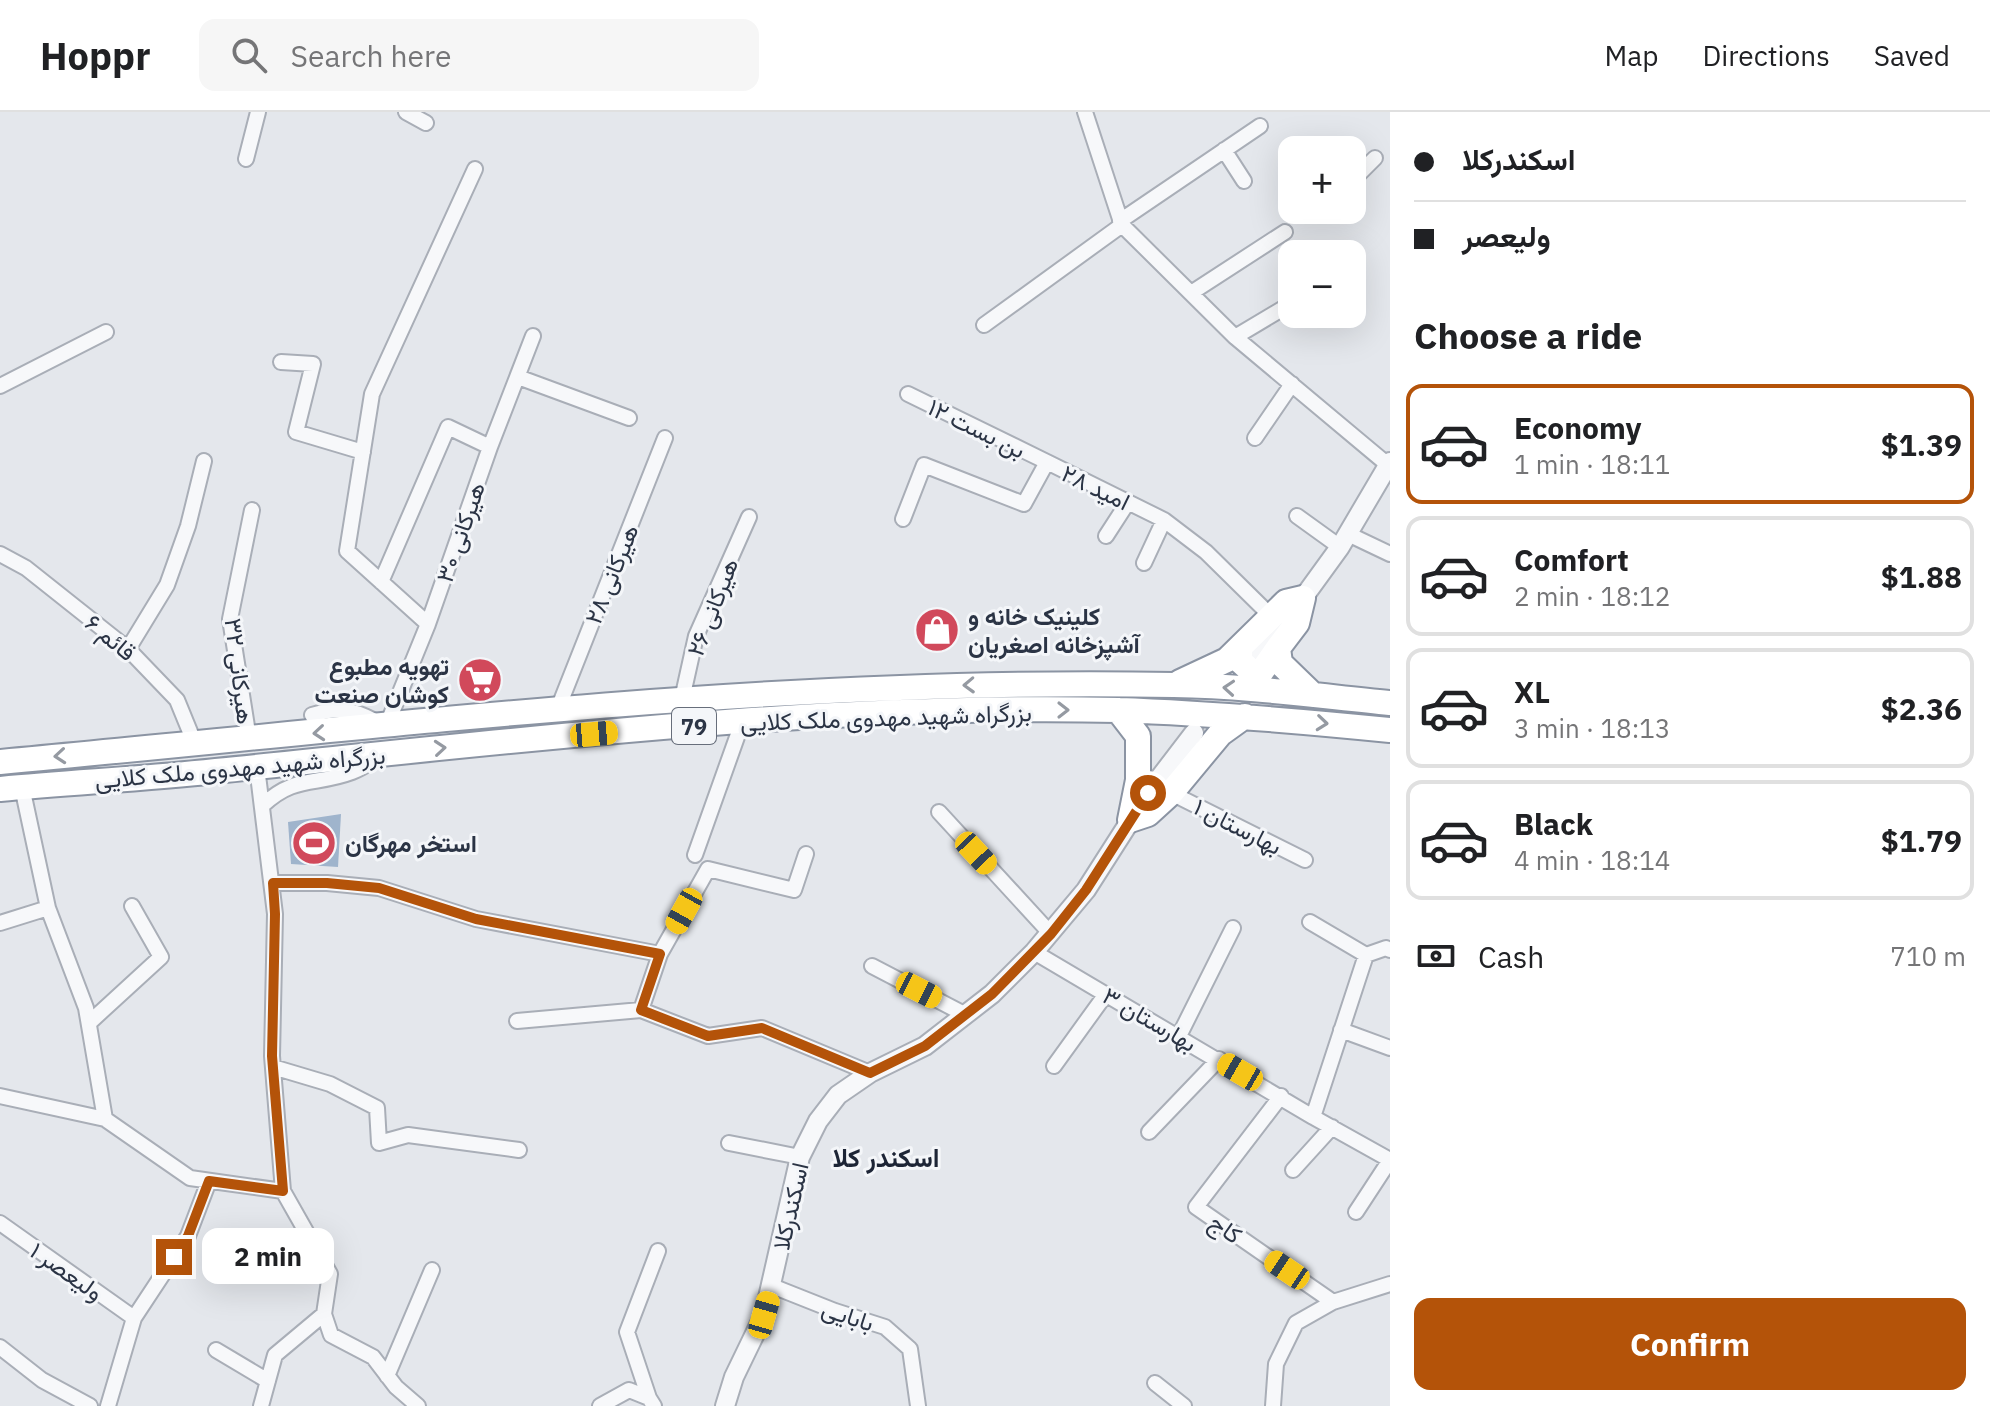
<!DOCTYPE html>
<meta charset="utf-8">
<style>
:root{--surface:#fff;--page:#f6f6f6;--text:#202124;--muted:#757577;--line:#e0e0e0;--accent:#b45309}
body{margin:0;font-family:"IBM Plex Sans",Vazirmatn,sans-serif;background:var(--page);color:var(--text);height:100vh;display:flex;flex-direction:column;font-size:30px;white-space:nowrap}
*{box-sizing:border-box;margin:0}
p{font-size:26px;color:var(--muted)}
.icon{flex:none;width:44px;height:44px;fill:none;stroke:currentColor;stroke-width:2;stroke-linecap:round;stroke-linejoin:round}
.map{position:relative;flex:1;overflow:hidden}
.panel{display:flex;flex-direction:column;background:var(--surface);width:600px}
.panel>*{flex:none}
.banner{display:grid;align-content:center;height:176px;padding:0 24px;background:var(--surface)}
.fabs{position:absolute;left:1278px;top:24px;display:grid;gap:16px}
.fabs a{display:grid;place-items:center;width:88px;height:88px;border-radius:16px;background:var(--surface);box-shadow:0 8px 32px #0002;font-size:40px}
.end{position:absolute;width:36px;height:36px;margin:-18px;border:10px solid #b45309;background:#fff;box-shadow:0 0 0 4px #fff}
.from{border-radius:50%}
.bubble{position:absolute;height:56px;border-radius:16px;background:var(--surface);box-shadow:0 8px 32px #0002;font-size:26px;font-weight:800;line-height:56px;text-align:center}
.car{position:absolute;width:24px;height:48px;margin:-24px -12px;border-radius:10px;box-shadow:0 0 6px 2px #0007;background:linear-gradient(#f5c518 24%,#345 0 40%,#f5c518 0 76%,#345 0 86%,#f5c518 0)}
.banner b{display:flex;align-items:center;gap:28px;height:76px;font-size:30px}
.banner b+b{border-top:2px solid var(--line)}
.banner i{width:20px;height:20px;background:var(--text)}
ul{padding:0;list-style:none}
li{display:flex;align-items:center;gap:24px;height:120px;margin:0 16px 12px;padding:0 8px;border:4px solid var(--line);border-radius:16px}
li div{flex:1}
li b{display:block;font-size:30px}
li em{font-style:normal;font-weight:800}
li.on{border-color:var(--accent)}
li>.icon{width:72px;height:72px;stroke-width:1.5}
h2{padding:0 24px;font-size:36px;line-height:96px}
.pay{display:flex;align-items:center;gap:20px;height:88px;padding:0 24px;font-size:30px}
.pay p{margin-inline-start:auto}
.button{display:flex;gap:16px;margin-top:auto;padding:16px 24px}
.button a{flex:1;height:92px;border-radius:16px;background:var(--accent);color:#fff;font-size:32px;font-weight:800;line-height:92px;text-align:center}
header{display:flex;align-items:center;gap:48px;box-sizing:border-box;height:112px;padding:0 40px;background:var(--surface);border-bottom:2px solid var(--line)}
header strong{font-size:38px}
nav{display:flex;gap:44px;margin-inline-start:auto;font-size:28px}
.search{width:560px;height:72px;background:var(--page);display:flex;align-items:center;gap:20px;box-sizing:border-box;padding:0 28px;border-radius:16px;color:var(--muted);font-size:30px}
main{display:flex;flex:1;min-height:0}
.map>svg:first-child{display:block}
.water{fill:#9fb4cc}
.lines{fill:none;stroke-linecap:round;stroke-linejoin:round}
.minor-casing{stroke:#a9aeb7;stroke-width:18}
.tertiary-casing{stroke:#a9aeb7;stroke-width:22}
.trunk-casing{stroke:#8b94a3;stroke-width:28}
.minor{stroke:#f7f8fa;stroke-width:14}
.tertiary{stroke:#f7f8fa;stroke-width:18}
.trunk{stroke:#fff;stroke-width:24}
.oneway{stroke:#959aa2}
.route{stroke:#b45309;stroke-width:10}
.labels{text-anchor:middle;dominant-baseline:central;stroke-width:6;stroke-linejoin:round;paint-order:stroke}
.shield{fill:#f4f6f9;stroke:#676e7b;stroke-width:2}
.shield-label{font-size:22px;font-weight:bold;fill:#2b3445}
.street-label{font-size:24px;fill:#2b3445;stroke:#f4f6f9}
.poi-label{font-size:24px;font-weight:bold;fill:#2b3445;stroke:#f4f6f9;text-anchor:start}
.neighbourhood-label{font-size:26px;font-weight:bold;fill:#1d2536;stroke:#f4f6f9}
</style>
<header>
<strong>Hoppr</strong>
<div class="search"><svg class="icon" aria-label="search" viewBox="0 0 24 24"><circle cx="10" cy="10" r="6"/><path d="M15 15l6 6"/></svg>Search here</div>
<nav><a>Map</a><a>Directions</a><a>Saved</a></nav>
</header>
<main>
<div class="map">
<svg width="1390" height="1294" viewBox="0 0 1390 1294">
<rect width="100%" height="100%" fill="#e4e7ec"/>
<path class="water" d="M341 702 338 755 291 752 288 710Z"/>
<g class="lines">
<g class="minor-casing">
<path id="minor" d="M406 0 426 11
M1085 0 1122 113 1235 225 1388 353
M1224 38 1244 69
M246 47 258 0
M1352 69 1375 46
M1120 109 1260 14
M1191 181 1285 120
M984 213 1122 113
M1235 225 1292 191
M281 250 313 252 296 320 363 340
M518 265 629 306
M0 274 106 220
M908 282 1047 350
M1255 326 1292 272
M1297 404 1340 435
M903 407 924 353 1024 392 1047 350 1164 408 1206 440 1271 504
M1348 422 1390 442
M1106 424 1128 390
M0 442 26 456 128 537 177 588 195 632
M1144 451 1164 408
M381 470 448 315 490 335
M428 512 347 439 372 282 475 57
M128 537 167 473 188 414 204 349
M682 587 696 524 749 405
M557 599 665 326
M312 603C342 593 359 599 386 615L428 512 490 335 533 224
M249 627 230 507 252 398
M257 655 275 802 272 944 283 1079 330 1162 324 1202 331 1223 373 1245 396 1275 418 1294
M22 675 48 796 86 896 105 1007 190 1066 283 1079
M1171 681 1305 748
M263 693C295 663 315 674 352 660 360 657 368 652 375 647
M939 700 1051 822
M695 743 742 611
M273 771H327L379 776 476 807 660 842
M1310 810 1366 843 1313 1005
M0 811 48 796
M1034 840 1313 1005 1390 1048 1356 1100
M1366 843 1386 836 1390 838
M872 854 966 903
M641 898 660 842 708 757 794 778 806 742
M517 909 641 898 708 924 762 916 870 961
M89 911 161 845 132 794
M1341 918 1390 936
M1179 924 1233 816
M1054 954 1106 882
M273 955 330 972 377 996 379 1031 408 1023 519 1038
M0 984 105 1007
M1281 984 1196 1095 1333 1190
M1149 1020 1219 947
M729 1031 800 1045
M1293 1058 1332 1015
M0 1111 134 1206
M772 1174 835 1199 885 1215 910 1237 918 1294
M0 1235 42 1268 90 1294
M216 1238 268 1269
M387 1264 432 1158
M1155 1271 1184 1294
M108 1294 134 1206 188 1124 209 1069
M261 1294 275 1243 324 1202
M600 1294 629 1278 649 1286
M654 1294 649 1286 627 1220 658 1139
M1273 1294 1276 1252 1296 1211 1333 1190 1390 1172"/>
</g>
<g class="tertiary-casing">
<path id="tertiary" d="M1253 547 1303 486 1340 435 1390 350
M725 1294 734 1265 764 1203 800 1045 818 1009 838 983 870 961 925 934 992 882 1034 840 1086 778 1148 681 1194 621"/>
</g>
<g class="trunk-casing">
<path id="trunk" d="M1240 536V549L1252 560 1262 559 1278 536
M1180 570 1227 548 1286 490 1303 486 1297 511 1278 536 1280 551 1313 583
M1118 598 1138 624V668L1130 708 1148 702 1171 681 1220 622 1245 604
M0 650C390 614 781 565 1174 573 1246 574 1318 584 1390 591
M0 677C72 670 144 667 216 659 515 629 817 591 1118 598 1209 601 1299 609 1390 618"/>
</g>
<use href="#minor" class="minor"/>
<use href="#tertiary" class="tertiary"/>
<use href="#trunk" class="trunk"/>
</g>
<defs><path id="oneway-chevron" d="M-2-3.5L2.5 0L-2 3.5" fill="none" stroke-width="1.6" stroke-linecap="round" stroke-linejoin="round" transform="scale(2)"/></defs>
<g class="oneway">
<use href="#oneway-chevron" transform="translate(969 573) rotate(178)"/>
<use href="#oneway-chevron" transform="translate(1229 576) rotate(-176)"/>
<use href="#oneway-chevron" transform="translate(1063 598)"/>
<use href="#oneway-chevron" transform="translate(1322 611) rotate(6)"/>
<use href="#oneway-chevron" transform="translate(319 621) rotate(175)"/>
<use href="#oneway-chevron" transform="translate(440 636) rotate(-5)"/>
<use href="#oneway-chevron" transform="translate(60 644) rotate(175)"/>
</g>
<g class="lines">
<path class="route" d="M174 1145 188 1124 209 1069 283 1079 272 944 275 802 273 771H327L379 776 476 807 660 842 641 898 708 924 762 916 870 961 925 934 992 882 1051 822 1086 778 1148 681"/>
</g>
<defs>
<g id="shop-disc" transform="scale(2.3)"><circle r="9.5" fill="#d1495b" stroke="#f4f6f9"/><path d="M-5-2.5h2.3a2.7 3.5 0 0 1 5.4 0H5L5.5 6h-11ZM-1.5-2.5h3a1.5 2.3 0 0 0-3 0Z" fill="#fff"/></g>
<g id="supermarket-disc" transform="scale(2.3)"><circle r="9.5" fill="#d1495b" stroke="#f4f6f9"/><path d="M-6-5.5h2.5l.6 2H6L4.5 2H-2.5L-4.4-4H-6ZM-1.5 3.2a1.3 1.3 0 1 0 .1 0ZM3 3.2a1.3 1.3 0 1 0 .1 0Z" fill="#fff"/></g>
<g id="stadium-disc" transform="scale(2.3)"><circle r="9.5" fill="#d1495b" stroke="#f4f6f9"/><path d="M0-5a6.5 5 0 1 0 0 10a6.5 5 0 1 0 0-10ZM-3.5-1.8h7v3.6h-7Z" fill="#fff"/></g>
</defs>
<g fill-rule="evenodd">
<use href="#shop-disc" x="937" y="518"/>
<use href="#supermarket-disc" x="480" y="568"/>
<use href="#stadium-disc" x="314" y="731"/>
</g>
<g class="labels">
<rect class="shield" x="672" y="596" width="44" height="36" rx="6"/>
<g class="shield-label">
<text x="694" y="614">79</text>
</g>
<g class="street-label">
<text transform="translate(977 316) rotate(26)">بن بست ۱۲</text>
<text transform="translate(1096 375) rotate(26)">امید ۲۸</text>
<text transform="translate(460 420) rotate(-71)">هیرکانی ۳۰</text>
<text transform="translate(611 462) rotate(-68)">هیرکانی ۲۸</text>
<text transform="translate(712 495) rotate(-69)">هیرکانی ۲۶</text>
<text transform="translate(111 525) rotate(40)">قائم ۶</text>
<text transform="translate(240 559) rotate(83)">هیرکانی ۳۲</text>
<text transform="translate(886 605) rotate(-2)">بزرگراه شهید مهدوی ملک کلایی</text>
<text transform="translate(240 655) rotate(-5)">بزرگراه شهید مهدوی ملک کلایی</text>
<text transform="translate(1238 714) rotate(27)">بهارستان ۱</text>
<text transform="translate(1150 907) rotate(30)">بهارستان ۳</text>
<text transform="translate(790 1094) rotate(-77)">اسکندرکلا</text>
<text transform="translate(1226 1116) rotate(35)">کاج</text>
<text transform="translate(67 1159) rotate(35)">ولیعصر ۱</text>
<text transform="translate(848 1203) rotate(18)">بابایی</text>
</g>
<g class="poi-label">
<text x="968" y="504">کلینیک خانه و<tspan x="968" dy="28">آشپزخانه اصغریان</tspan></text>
<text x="449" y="554" text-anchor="end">تهویه مطبوع<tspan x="449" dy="28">کوشان صنعت</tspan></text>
<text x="345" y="731">استخر مهرگان</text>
</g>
<g class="neighbourhood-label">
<text x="886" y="1045">اسکندر کلا</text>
</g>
</g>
</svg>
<div class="fabs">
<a>+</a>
<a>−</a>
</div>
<i class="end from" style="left:1148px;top:681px"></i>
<i class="end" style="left:174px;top:1145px"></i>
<div class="bubble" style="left:202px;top:1116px;width:132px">2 min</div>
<i class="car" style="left:594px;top:622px;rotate:85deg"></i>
<i class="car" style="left:976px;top:741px;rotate:137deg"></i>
<i class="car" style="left:684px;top:799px;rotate:209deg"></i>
<i class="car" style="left:919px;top:878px;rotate:117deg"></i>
<i class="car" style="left:1240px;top:960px;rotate:300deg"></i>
<i class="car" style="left:1287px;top:1158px;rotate:304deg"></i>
<i class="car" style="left:764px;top:1203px;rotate:16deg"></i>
</div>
<section class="panel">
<div class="banner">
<b><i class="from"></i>اسکندرکلا</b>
<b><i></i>ولیعصر</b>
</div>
<h2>Choose a ride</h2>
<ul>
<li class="on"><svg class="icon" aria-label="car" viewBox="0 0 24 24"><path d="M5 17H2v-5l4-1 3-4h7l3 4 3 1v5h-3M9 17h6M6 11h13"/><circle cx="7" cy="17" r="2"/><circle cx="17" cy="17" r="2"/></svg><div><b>Economy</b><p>1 min · 18:11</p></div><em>$1.39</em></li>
<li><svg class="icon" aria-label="car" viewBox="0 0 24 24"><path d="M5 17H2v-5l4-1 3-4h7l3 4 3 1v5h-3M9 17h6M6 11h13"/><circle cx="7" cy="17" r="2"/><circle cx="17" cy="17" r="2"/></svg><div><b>Comfort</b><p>2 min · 18:12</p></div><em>$1.88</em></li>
<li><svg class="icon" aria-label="car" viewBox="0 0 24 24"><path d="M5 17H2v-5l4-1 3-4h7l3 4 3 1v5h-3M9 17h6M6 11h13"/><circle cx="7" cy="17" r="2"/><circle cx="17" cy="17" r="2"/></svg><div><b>XL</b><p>3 min · 18:13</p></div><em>$2.36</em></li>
<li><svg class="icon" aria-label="car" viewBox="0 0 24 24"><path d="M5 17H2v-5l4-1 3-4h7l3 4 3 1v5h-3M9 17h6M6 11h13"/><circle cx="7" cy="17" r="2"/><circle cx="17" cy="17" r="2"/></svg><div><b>Black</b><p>4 min · 18:14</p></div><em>$1.79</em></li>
</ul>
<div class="pay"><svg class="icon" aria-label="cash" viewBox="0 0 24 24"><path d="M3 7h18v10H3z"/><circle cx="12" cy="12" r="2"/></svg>Cash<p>710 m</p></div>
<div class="button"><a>Confirm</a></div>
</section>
</main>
